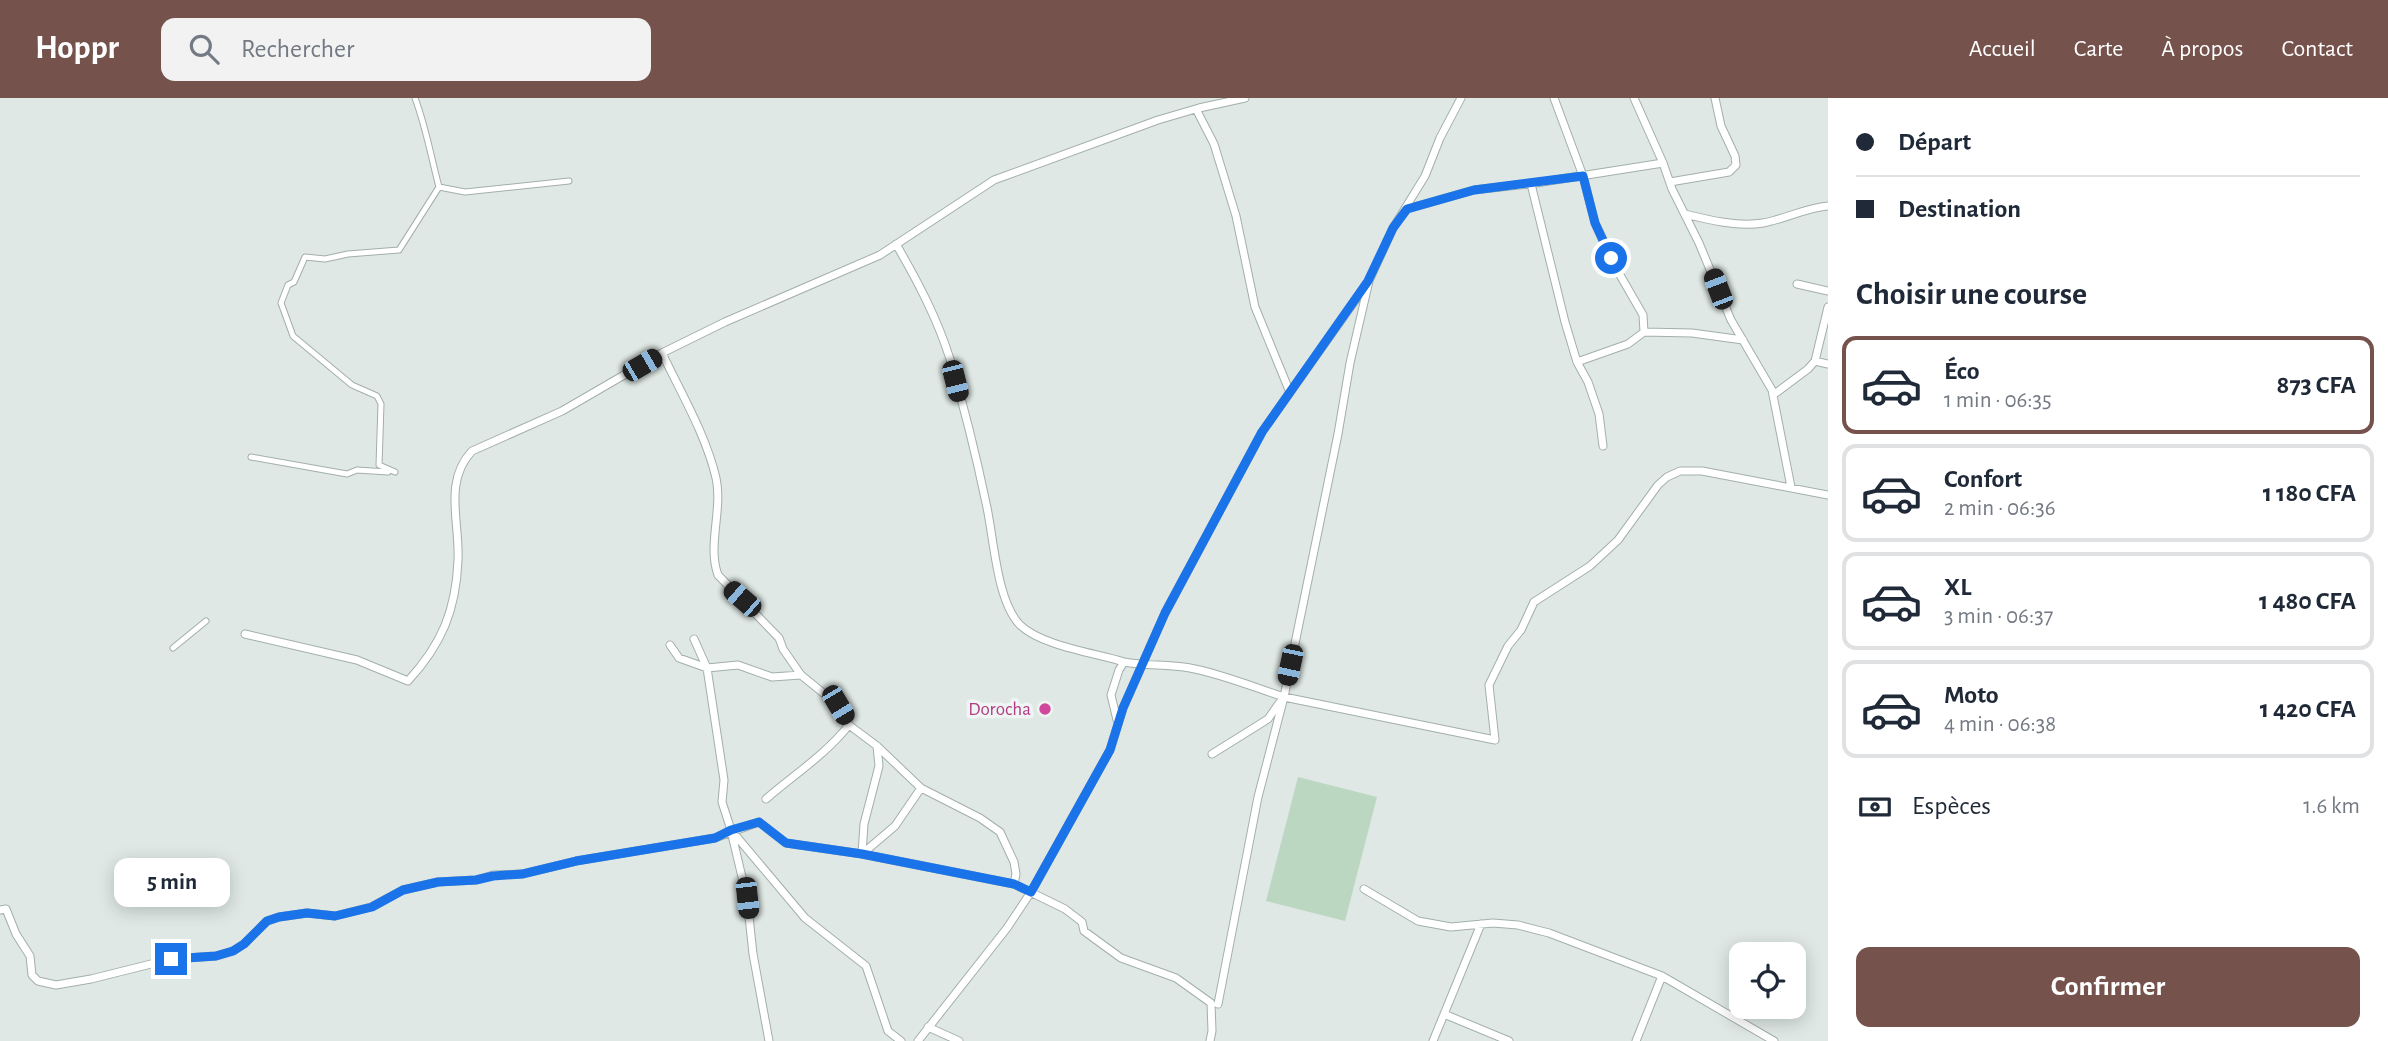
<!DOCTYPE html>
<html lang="fr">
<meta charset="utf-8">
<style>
:root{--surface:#fff;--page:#f2f2f3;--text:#1f2937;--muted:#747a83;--line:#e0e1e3;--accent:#75524c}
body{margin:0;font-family:"Alegreya Sans",sans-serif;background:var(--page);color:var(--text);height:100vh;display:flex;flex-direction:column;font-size:26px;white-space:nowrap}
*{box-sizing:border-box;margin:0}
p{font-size:23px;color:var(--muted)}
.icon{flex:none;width:38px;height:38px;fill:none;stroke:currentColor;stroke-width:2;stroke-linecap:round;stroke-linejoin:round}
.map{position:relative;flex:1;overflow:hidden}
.sheet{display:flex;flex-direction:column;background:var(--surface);width:560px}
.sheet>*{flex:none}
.hud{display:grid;align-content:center;height:154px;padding:0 28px;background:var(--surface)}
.tools{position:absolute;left:1729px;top:844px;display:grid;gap:14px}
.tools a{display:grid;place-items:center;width:77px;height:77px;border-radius:14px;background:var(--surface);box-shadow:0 4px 18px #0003;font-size:35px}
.end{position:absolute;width:32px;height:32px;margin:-16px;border:9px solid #1a73e8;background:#fff;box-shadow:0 0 0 4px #fff}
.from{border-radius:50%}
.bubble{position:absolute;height:49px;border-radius:14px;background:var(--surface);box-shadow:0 4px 18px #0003;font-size:23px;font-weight:700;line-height:49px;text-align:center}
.car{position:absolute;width:21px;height:42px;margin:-21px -10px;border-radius:9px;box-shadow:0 0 5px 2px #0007;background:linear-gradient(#222 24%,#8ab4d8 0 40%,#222 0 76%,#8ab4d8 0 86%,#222 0)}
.hud b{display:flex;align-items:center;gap:24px;height:66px;font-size:26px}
.hud b+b{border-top:2px solid var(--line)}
.hud i{width:18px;height:18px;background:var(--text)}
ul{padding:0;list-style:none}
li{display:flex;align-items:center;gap:21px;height:98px;margin:0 14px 10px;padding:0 14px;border:4px solid var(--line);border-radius:14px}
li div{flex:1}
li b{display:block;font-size:26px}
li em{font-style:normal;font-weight:700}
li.active{border-color:var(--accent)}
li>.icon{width:63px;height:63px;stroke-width:1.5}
h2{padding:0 28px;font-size:32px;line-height:84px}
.pay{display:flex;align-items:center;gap:18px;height:77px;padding:0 28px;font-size:26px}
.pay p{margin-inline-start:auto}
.primary-button{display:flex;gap:14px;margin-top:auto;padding:14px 28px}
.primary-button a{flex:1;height:80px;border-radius:14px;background:var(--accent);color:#fff;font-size:28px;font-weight:700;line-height:80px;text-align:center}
header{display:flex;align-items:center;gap:42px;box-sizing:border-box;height:98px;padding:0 35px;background:var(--accent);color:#fff}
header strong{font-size:33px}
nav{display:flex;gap:38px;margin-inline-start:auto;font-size:24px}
.search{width:490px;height:63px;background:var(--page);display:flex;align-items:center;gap:18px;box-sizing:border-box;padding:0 24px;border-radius:14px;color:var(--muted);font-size:26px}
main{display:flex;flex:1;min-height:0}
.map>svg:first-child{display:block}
.pitch{fill:#bbd7c2}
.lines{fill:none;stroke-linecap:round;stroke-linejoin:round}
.pedestrian-casing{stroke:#a3afab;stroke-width:7}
.minor-casing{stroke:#a3afab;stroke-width:9}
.pedestrian{stroke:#fff;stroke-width:5}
.minor{stroke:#fff;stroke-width:7}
.route{stroke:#1a73e8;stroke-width:9}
.hotel-dot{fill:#d1479c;stroke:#eff5f2;stroke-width:2.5}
.labels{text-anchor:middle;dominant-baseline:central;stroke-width:7;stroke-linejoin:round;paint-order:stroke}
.hotel-label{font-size:19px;fill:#b23c85;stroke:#eff5f2;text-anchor:end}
</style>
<header>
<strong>Hoppr</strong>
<div class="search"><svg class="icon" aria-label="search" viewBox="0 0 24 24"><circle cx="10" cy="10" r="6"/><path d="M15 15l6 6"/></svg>Rechercher</div>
<nav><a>Accueil</a><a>Carte</a><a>À propos</a><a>Contact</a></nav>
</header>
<main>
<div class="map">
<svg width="1828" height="943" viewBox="0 0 1828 943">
<rect width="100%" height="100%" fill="#dfe8e4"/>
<path class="pitch" d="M1298 679 1377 699 1345 823 1266 803Z"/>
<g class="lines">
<g class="pedestrian-casing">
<path id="pedestrian" d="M415 0C426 29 431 59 439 89L465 94 569 83
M251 359 347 376 357 372 388 374
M395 374 379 367 381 306 377 298 352 287 293 238 281 205 288 187 294 184 305 159 325 161 348 156 399 152 439 89
M173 550 206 523"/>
</g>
<g class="minor-casing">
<path id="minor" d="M1554 0 1583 78 1595 125 1620 177 1643 217 1644 234
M1634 0 1663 65 1672 91 1699 145 1731 222 1772 292 1791 389
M1196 11 1214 46 1236 118 1255 209 1289 292
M1670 84 1729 74 1736 67 1735 58 1721 28 1715 0
M1531 86 1565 224 1577 264 1588 284 1599 316 1603 348
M1407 111 1474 92 1536 85 1663 65
M1685 116C1709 122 1738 129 1763 125 1785 121 1805 110 1828 108
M896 146C918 184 937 220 950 261 964 309 976 357 986 405 994 439 996 502 1020 527 1042 548 1095 555 1124 564L1119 572 1111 597 1117 622
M1369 183 1350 265 1338 336 1284 599 1495 642 1489 587 1508 548 1521 532 1534 504 1590 468 1618 442 1658 387 1667 379 1680 373H1702L1828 397
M1797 186 1828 193
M662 255C681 295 706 337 716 380 723 411 707 448 718 477L779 540 783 551 801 577 838 607 849 627 877 648 921 690 980 720 1000 734 1014 764 1016 776 1014 786
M1815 263 1828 209
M1577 264 1628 246 1644 234 1692 235 1743 242
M1773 297 1808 271 1815 263 1828 266
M245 536 357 562 408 583C442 546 456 512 458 462 460 424 443 384 472 353L562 313 662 255 725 224 880 157 994 82 1158 22 1199 10 1245 0
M694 541 707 570 724 682 722 704 731 732 805 820 866 868 888 933 901 943
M670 547 679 560 707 570 738 567 772 579 801 577
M1124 564C1146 568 1168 566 1190 570 1222 576 1253 589 1284 599L1258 699 1218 906
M1212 656 1268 621 1280 604
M766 701C795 676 825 657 849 627
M732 737 747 800 753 856 769 943
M862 756 864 726 879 668 877 648
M862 756 895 728 921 690
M1364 791 1418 823 1451 829 1493 825 1518 827 1549 835 1662 878 1774 943
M0 812 6 811 16 836 30 858 32 877 38 883 56 887 91 881 171 861 216 858 233 853 244 846 267 823 279 819 307 815 335 818 371 809 403 792 438 784 476 782 493 777 522 776 576 763 715 740 759 724 786 745 862 756 1014 786 1065 811 1082 824 1084 833 1121 860 1176 880 1211 905 1212 933 1210 943
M1444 916 1509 943
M928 929 959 943
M918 943 1007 830 1031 794 1110 652 1123 610 1165 515 1262 334 1369 183 1393 130 1425 78 1440 40 1461 0
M1433 943 1481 826
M1636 943 1662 878"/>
</g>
<use href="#pedestrian" class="pedestrian"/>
<use href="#minor" class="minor"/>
</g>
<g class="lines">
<path class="route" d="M171 861 216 858 233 853 244 846 267 823 279 819 307 815 335 818 372 809 403 792 438 784 476 782 493 778 522 776 576 763 715 740 731 732 759 724 786 745 862 756 1014 786 1031 794 1110 652 1123 610 1165 515 1262 334 1368 183 1393 130 1407 111 1474 92 1583 78 1595 125 1611 160"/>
</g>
<circle class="hotel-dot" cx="1045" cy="611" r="7"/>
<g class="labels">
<g class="hotel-label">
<text x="1031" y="611">Dorocha</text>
</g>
</g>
</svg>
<div class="tools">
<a><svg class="icon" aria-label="locate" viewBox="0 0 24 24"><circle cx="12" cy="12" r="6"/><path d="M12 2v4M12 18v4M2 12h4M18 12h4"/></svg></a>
</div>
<i class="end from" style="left:1611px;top:160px"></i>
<i class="end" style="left:171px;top:861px"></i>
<div class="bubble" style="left:114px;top:760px;width:116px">5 min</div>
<i class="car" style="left:1718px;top:191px;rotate:339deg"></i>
<i class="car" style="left:642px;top:267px;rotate:60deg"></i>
<i class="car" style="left:955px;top:283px;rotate:166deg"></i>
<i class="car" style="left:742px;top:501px;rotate:311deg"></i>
<i class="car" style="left:1290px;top:567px;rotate:192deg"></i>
<i class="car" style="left:838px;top:607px;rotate:149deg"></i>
<i class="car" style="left:747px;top:800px;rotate:174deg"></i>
</div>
<section class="sheet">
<div class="hud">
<b><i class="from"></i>Départ</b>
<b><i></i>Destination</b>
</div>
<h2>Choisir une course</h2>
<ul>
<li class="active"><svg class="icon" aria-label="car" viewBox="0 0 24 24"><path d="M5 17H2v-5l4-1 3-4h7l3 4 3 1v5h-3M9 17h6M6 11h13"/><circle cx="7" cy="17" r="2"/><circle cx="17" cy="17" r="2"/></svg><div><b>Éco</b><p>1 min · 06:35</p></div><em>873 CFA</em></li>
<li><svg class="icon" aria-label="car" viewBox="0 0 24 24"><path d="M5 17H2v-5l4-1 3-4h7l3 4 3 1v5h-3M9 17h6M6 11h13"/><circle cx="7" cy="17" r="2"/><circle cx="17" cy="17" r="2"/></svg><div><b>Confort</b><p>2 min · 06:36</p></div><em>1 180 CFA</em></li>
<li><svg class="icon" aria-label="car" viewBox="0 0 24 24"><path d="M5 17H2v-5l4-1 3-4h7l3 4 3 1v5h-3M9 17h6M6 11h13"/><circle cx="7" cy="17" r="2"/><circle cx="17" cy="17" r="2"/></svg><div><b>XL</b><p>3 min · 06:37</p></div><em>1 480 CFA</em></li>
<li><svg class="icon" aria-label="car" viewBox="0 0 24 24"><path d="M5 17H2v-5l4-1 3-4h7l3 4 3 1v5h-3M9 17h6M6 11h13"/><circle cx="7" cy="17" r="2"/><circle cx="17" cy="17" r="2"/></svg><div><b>Moto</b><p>4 min · 06:38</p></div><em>1 420 CFA</em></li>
</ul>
<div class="pay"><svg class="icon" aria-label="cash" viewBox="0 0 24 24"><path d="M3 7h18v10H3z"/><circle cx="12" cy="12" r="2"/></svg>Espèces<p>1.6 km</p></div>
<div class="primary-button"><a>Confirmer</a></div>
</section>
</main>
